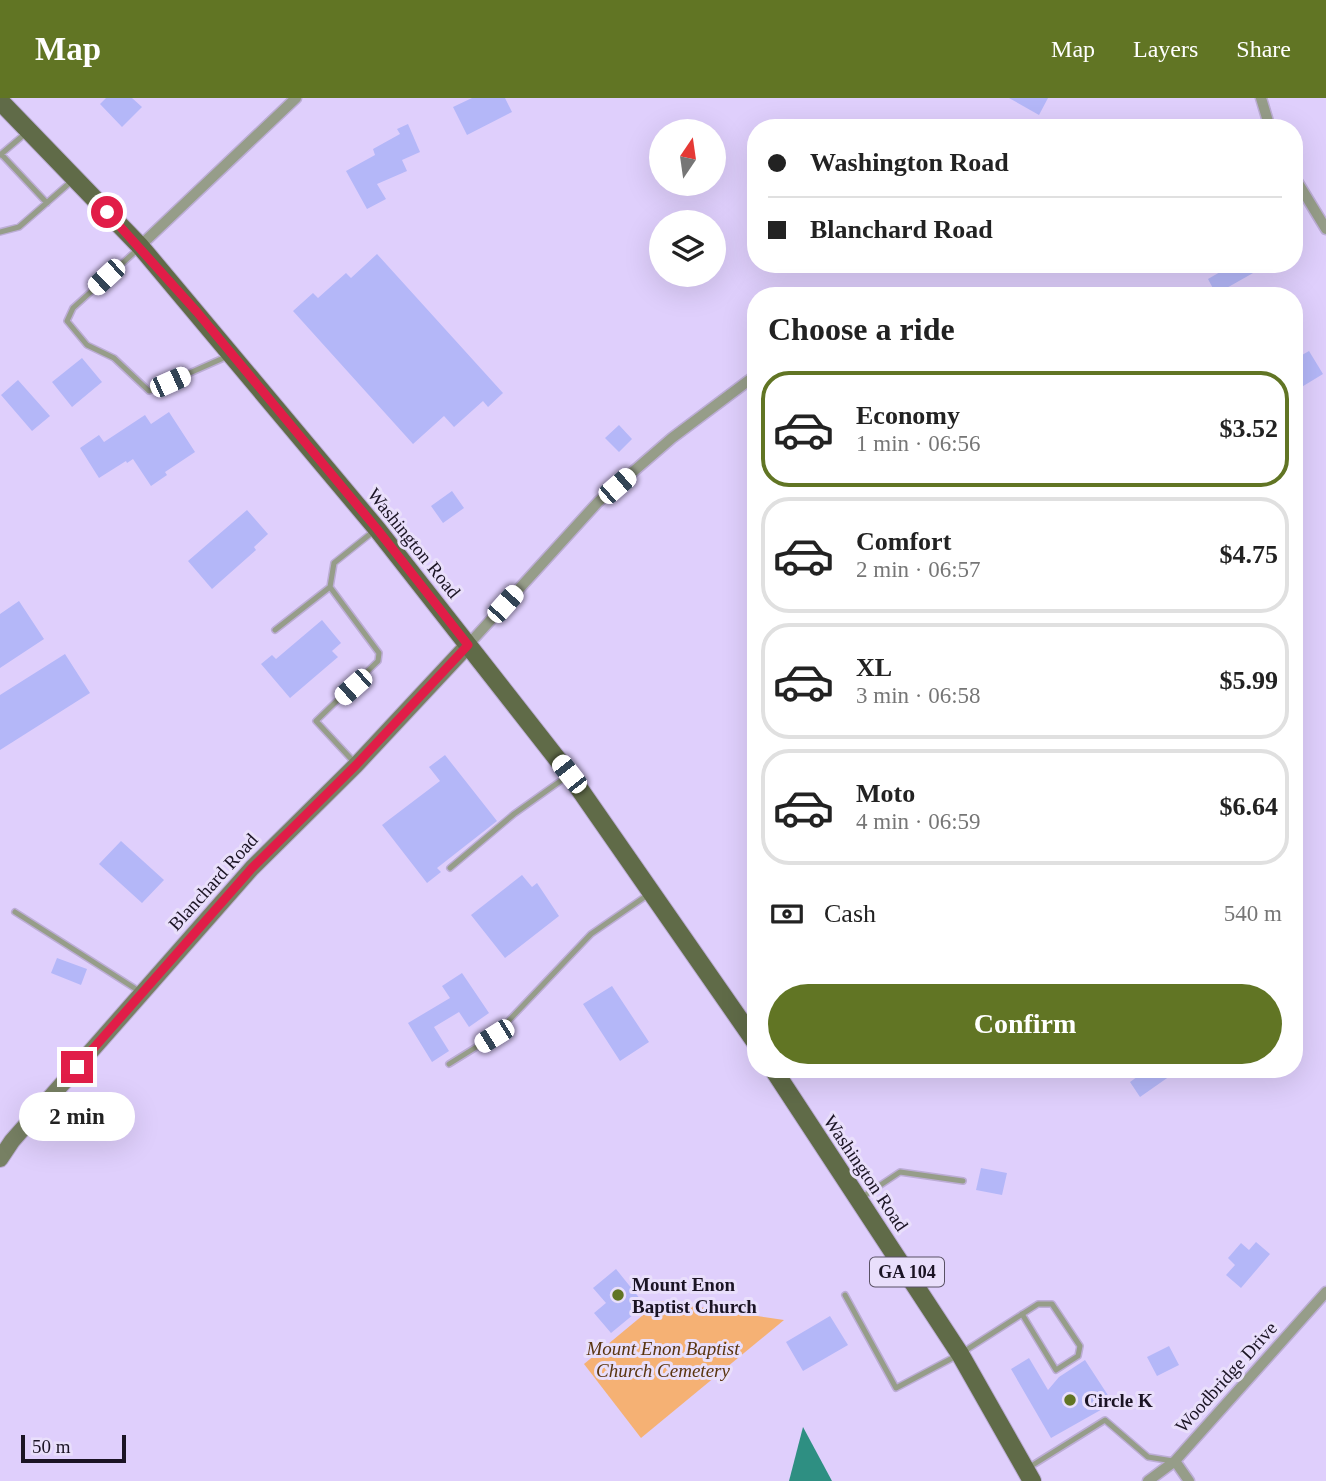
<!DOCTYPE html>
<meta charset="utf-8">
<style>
:root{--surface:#fff;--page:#f6f6f6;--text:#222;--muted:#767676;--line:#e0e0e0;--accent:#617524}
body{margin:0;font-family:Georgia,serif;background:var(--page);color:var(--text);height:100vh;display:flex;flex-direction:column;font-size:26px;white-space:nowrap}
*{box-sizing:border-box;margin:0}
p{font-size:23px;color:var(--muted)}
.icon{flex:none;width:38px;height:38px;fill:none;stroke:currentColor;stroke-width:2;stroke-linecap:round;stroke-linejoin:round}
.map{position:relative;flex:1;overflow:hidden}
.side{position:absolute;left:747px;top:189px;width:556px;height:791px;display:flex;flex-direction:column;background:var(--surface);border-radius:28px;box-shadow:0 7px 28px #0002}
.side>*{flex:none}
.top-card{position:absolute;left:747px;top:21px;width:556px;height:154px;border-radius:28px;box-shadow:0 7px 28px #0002;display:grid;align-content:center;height:154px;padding:0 21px;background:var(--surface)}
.needle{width:46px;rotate:13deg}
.controls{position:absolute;left:649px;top:21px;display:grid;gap:14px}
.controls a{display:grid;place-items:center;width:77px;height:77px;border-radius:50%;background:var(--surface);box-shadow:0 7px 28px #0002;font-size:35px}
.scale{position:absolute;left:21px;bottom:18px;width:105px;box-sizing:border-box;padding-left:7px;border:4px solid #1b1424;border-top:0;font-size:19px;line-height:24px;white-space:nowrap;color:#1b1424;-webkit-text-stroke:5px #e9dffb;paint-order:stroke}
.end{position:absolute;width:32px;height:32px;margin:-16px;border:9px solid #e11d48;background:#fff;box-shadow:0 0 0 4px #fff}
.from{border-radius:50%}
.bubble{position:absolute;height:49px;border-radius:24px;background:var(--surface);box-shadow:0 7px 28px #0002;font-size:23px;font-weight:800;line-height:49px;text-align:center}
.car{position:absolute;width:21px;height:42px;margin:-21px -10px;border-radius:9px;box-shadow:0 0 5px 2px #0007;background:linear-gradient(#fff 24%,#345 0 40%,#fff 0 76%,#345 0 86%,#fff 0)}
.top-card b{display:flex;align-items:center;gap:24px;height:66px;font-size:26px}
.top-card b+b{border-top:2px solid var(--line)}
.top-card i{width:18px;height:18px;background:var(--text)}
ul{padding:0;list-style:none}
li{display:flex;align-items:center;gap:21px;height:116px;margin:0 14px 10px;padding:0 7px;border:4px solid var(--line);border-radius:28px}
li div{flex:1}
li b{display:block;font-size:26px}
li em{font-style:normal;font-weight:800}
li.on{border-color:var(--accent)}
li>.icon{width:63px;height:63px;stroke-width:1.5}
h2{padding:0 21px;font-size:32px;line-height:84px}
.pay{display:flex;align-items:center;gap:18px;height:77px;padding:0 21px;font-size:26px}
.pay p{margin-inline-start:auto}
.cta{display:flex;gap:14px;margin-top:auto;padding:14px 21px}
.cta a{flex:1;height:80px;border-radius:42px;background:var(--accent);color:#fff;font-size:28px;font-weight:800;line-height:80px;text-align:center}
header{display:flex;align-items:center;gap:42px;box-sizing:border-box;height:98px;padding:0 35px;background:var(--accent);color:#fff}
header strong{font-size:33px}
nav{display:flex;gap:38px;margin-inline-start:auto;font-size:24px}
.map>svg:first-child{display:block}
.green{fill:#f5b174}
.water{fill:#2e8f82}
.building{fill:#b4b7f8}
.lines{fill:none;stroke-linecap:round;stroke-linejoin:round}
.lane-casing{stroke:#bcadd5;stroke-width:8}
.street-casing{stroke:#bcadd5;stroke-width:13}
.secondary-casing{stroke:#bcadd5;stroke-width:18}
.primary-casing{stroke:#bcadd5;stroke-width:20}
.lane{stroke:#969d89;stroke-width:5}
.street{stroke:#969d89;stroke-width:10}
.secondary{stroke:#778063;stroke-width:16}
.primary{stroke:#606b48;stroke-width:18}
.route{stroke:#e11d48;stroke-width:9}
.poi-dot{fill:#617524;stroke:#e9dffb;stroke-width:2.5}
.labels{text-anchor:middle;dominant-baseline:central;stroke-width:6;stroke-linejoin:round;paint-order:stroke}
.shield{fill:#e9dffb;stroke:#595164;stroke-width:2}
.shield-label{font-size:18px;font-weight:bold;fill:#1b1424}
.street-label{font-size:19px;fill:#1b1424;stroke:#e9dffb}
.poi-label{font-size:19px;font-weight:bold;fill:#1b1424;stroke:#e9dffb;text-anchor:start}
.park-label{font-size:19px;font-style:italic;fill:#5a3510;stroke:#e9dffb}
</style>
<header>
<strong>Map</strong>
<nav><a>Map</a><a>Layers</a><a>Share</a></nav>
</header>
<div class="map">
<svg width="1326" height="1383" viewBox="0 0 1326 1383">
<rect width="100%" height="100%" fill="#dfcffc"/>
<path class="green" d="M660 1203 784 1222 641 1340 584 1266Z"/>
<path class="water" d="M803 1329 832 1383H789Z"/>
<path class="building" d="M106 0H132L142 9 122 29 100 6Z
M472 0H505L512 14 467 37 453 9Z
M1009 0H1048L1039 17Z
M408 26 420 54 402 62 407 73 377 86 386 101 367 111 346 73 375 57 373 51 400 36 397 31Z
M377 156 503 295 488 309 483 303 454 329 444 318 413 346 293 213 313 195 318 200 346 175 351 180Z
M1234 166H1269L1216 196 1208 181Z
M1309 253 1323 276 1295 293V261Z
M82 260 102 284 72 309 52 284Z
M18 282 50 318 32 333 1 297Z
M169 314 195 354 165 374 167 377 151 388 133 361 127 365 126 363 99 380 80 350 99 337 104 344 145 317 151 326Z
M619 327 632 341 619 354 605 340Z
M452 393 464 410 443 425 431 408Z
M247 412 268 436 254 449 256 452 212 491 188 463Z
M19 503 44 541 0 570V516Z
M322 522 341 545 332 553 338 559 290 600 261 566 272 557 276 561Z
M65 556 90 595 0 652V597Z
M445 657 497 723 437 770 441 774 427 785 382 727 440 683 429 669Z
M121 743 164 782 142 805 99 766Z
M522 777 532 789 537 785 559 818 505 860 471 817Z
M57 860 87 871 81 887 51 875Z
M462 875 489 915 469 929 459 914 434 929 449 953 432 964 408 925 450 900 442 888Z
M612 888 649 944 620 963 583 906Z
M1148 971H1180L1140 999 1130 984Z
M981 1070 1007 1075 1002 1097 976 1092Z
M1256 1144 1270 1156 1241 1190 1226 1177 1235 1167 1228 1160 1241 1145 1249 1152Z
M616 1171 645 1207 611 1235 594 1215 606 1205 593 1190Z
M830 1218 848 1247 803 1273 786 1244Z
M1169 1248 1179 1267 1157 1278 1147 1259Z
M1029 1260 1048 1292 1059 1279 1085 1262 1113 1305 1051 1340 1011 1271Z"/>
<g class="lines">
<g class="lane-casing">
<path id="lane" d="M1 56 47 105
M0 57 26 35
M0 134 19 129 73 82
M138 151 73 210 67 223 87 247 114 260 149 293 228 258
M275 532 330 489
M354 664 316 623 378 563 379 555 330 489 334 465 374 433
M450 770 514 716 566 679
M15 814 139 893
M449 966 494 938 591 836 649 796
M861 1100 900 1074 963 1083
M845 1197 896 1290 960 1256 1038 1206H1052L1080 1248 1078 1258 1056 1272 1022 1216
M1028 1370 1105 1322 1148 1359 1173 1363"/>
</g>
<g class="street-casing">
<path id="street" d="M1261 0 1270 30
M1295 80 1326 131
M140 148 296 0
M468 547 598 404 672 340 756 277
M1175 1363 1189 1383
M1148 1383 1175 1363 1326 1194"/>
</g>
<g class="secondary-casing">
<path id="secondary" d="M0 1061 12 1043 252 770 356 667 468 547"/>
</g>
<g class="primary-casing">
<path id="primary" d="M0 3 140 148 377 431 569 676 756 945
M773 971 960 1256 1032 1383"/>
</g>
<use href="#lane" class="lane"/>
<use href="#street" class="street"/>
<use href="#secondary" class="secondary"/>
<use href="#primary" class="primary"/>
</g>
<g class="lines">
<path class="route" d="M77 969 252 770 356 667 468 547 377 431 197 214 107 114"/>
</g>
<g class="poi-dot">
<circle cx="618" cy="1197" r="7"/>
<circle cx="1070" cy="1302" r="7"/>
</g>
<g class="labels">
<rect class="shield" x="870" y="1159.5" width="74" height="29" rx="5"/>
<g class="shield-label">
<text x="907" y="1174">GA 104</text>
</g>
<g class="street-label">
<text transform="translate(414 445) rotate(51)">Washington Road</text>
<text transform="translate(213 784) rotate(-48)">Blanchard Road</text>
<text transform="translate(866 1075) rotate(56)">Washington Road</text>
<text transform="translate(1226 1279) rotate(-48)">Woodbridge Drive</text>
</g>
<g class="poi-label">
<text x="632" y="1186">Mount Enon<tspan x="632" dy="22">Baptist Church</tspan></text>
<text x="1084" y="1302">Circle K</text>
</g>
<g class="park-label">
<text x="663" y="1250">Mount Enon Baptist<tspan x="663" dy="22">Church Cemetery</tspan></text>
</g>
</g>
</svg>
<div class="controls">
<a><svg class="needle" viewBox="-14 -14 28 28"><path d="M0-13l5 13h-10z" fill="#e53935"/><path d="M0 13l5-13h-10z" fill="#767676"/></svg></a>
<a><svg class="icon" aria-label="layers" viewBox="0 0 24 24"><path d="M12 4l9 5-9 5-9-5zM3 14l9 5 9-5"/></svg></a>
</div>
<div class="scale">50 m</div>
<i class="end from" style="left:107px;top:114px"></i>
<i class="end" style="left:77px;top:969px"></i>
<div class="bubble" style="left:19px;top:994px;width:116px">2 min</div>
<i class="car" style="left:106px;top:179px;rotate:227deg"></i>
<i class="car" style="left:170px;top:284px;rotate:66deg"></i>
<i class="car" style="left:617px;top:388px;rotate:49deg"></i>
<i class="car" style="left:505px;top:506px;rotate:42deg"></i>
<i class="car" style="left:353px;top:589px;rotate:228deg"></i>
<i class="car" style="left:569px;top:676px;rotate:322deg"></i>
<i class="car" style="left:494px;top:938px;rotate:238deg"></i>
<div class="top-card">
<b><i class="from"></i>Washington Road</b>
<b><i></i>Blanchard Road</b>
</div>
<section class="side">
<h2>Choose a ride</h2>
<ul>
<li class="on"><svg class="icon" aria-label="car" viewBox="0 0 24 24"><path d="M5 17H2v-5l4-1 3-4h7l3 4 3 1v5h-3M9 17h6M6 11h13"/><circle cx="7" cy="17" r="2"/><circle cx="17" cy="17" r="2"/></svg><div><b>Economy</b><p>1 min · 06:56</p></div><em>$3.52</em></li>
<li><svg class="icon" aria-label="car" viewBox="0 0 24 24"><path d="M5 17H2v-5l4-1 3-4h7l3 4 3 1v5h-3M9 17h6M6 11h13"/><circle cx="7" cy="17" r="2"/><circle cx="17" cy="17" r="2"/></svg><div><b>Comfort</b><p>2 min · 06:57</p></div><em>$4.75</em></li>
<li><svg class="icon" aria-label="car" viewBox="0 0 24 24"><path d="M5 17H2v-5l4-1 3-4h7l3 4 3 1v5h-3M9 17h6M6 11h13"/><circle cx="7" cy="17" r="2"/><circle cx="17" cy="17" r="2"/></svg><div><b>XL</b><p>3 min · 06:58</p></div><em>$5.99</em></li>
<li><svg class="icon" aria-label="car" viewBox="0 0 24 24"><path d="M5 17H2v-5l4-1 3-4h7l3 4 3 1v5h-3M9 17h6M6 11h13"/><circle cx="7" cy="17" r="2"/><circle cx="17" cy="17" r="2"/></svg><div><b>Moto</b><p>4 min · 06:59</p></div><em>$6.64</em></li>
</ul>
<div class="pay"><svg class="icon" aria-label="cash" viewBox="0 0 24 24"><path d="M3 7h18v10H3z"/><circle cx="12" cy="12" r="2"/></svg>Cash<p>540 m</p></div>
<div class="cta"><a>Confirm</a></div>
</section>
</div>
